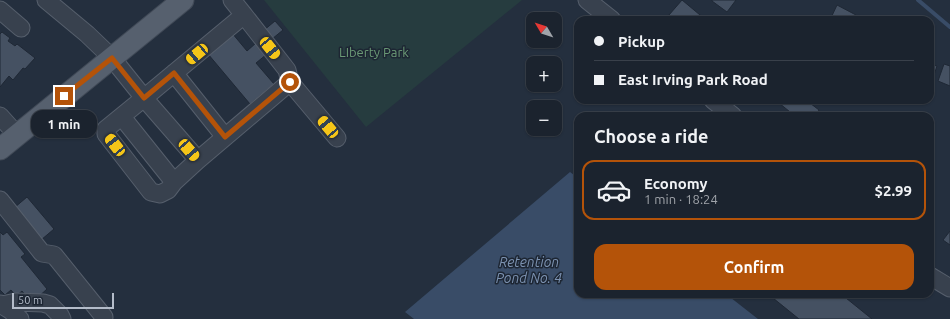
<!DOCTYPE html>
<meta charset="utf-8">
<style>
:root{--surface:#1b232e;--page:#282f3a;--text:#f1f3f6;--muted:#a0a4aa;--line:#39404a;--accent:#b45309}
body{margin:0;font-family:Ubuntu,sans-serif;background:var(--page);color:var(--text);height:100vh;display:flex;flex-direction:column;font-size:15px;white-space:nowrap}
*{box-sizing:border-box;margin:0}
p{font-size:13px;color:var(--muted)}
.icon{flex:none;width:22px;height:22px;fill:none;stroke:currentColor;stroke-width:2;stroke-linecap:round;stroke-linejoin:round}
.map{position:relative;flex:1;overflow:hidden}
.panel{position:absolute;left:574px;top:112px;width:360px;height:186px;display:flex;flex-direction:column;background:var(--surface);border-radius:12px;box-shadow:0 1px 3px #0004,0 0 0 1px var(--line)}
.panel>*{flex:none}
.guide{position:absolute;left:574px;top:16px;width:360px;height:88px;border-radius:12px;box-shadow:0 1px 3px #0004,0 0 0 1px var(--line);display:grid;align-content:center;height:88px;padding:0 20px;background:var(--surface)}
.needle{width:26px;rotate:309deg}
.controls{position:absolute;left:526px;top:12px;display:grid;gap:8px}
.controls a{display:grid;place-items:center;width:36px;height:36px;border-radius:8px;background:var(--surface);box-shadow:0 1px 3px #0004,0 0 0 1px var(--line);font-size:20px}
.scale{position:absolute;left:12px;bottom:10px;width:102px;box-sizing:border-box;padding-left:4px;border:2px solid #b4bcc9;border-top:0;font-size:11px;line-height:14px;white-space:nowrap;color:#b4bcc9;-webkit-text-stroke:3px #1d2633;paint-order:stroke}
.end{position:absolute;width:18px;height:18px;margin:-9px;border:5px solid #b45309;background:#fff;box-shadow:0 0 0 2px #fff}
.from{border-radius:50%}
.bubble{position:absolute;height:28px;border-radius:12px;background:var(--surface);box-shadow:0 1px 3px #0004,0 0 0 1px var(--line);font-size:13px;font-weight:700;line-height:28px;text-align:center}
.car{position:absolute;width:12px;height:24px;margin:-12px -6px;border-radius:5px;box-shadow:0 0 3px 1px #0007;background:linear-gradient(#f5c518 24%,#345 0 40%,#f5c518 0 76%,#345 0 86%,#f5c518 0)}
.guide b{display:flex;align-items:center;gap:14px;height:38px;font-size:15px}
.guide b+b{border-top:1px solid var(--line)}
.guide i{width:10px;height:10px;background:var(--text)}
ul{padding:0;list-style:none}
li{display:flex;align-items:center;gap:12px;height:60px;margin:0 8px 6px;padding:0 12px;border:2px solid var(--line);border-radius:12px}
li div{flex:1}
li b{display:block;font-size:15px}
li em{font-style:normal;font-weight:700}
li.on{border-color:var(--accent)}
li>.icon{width:36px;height:36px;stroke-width:1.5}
h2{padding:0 20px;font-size:18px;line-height:48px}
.primary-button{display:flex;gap:8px;margin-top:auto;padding:8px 20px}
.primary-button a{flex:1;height:46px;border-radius:12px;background:var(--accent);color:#fff;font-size:16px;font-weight:700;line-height:46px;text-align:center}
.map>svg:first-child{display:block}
.green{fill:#263c3f}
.water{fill:#394c67}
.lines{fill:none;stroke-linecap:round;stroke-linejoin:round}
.stream{stroke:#394c67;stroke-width:4}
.building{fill:#455162;stroke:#1f2835}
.minor-casing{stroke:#565f6c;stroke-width:19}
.major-casing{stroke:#414a57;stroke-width:23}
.minor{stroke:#38414e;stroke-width:17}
.major{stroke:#56606e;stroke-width:21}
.route{stroke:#b45309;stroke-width:5}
.labels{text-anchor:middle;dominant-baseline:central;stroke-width:3;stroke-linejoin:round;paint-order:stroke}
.park-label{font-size:13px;fill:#6b9a76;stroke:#1d2633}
.water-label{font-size:14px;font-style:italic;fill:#7c92b1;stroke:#1d2633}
</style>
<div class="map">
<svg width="950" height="319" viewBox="0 0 950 319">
<rect width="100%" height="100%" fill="#242f3e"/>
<path class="green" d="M264 0H522L366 127Z"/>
<path class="water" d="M570 172 578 178V294H726L758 319H414L405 312Z"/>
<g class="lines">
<path class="stream" d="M918 0 950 27"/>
</g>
<path class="building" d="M682 0 706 20H675L669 15Z
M712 0H736L727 12 712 1Z
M837 5 856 15 853 20H830Z
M275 21 283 30 272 39 278 45 256 63 274 84 250 104 208 54 232 33 247 51 266 34 263 31Z
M2 32 10 38 8 41 15 46 17 44 35 58 25 69 23 68 13 80 9 76 0 87V34Z
M930 64 937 66 932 81 930 80Z
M944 64 950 66V86L938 81Z
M782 100H806L819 110 815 116H795L779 103Z
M612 111 619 116H608Z
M27 197 54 229 41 240 14 208Z
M950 231V245L943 240Z
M0 232 3 235 7 232 25 254 21 257 47 289 36 299 31 293 27 297 22 291 16 296 11 290 5 295 0 290Z
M768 294H841L872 319H799Z"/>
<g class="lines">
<g class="minor-casing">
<path id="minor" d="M46 0 87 34 112 58 144 98 244 15 232 0
M587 0 612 20
M0 10 21 28
M174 73 225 137
M290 82 337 138
M713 100 733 116
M0 116 17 135
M122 117 174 182
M198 160 144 98 106 129V134L151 192 160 194 168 190 174 182 198 160 290 82 287 70 244 15
M0 200 42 253 54 255 104 317
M930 276 950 288
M0 304 10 310 20 319
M2 305 16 302 43 303 50 305 60 315 62 319"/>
</g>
<g class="major-casing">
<path id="major" d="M0 149 183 0"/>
</g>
<use href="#minor" class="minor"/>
<use href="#major" class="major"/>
</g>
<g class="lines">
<path class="route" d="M64 96 112 58 144 98 174 73 225 137 290 82"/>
</g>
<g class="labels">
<g class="park-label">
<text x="374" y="52">LIberty Park</text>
</g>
<g class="water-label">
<text x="529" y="262">Retention<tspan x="529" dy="16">Pond No. 4</tspan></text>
</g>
</g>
</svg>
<div class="controls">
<a><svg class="needle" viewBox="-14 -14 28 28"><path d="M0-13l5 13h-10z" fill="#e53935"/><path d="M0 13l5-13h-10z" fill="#a0a4aa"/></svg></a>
<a>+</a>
<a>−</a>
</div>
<div class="scale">50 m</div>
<i class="end from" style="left:290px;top:82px"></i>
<i class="end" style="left:64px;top:96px"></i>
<div class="bubble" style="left:31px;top:110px;width:66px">1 min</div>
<i class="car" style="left:270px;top:48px;rotate:141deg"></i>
<i class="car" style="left:197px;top:54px;rotate:230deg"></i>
<i class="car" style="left:328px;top:127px;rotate:320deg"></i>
<i class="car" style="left:115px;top:145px;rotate:322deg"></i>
<i class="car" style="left:189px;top:150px;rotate:139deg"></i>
<div class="guide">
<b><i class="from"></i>Pickup</b>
<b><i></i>East Irving Park Road</b>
</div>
<section class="panel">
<h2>Choose a ride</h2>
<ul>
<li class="on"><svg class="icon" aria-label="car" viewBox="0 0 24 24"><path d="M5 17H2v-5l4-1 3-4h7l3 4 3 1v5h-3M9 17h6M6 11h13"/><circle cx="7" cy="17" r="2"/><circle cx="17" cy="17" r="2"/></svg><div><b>Economy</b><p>1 min · 18:24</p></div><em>$2.99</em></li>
</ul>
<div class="primary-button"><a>Confirm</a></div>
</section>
</div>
